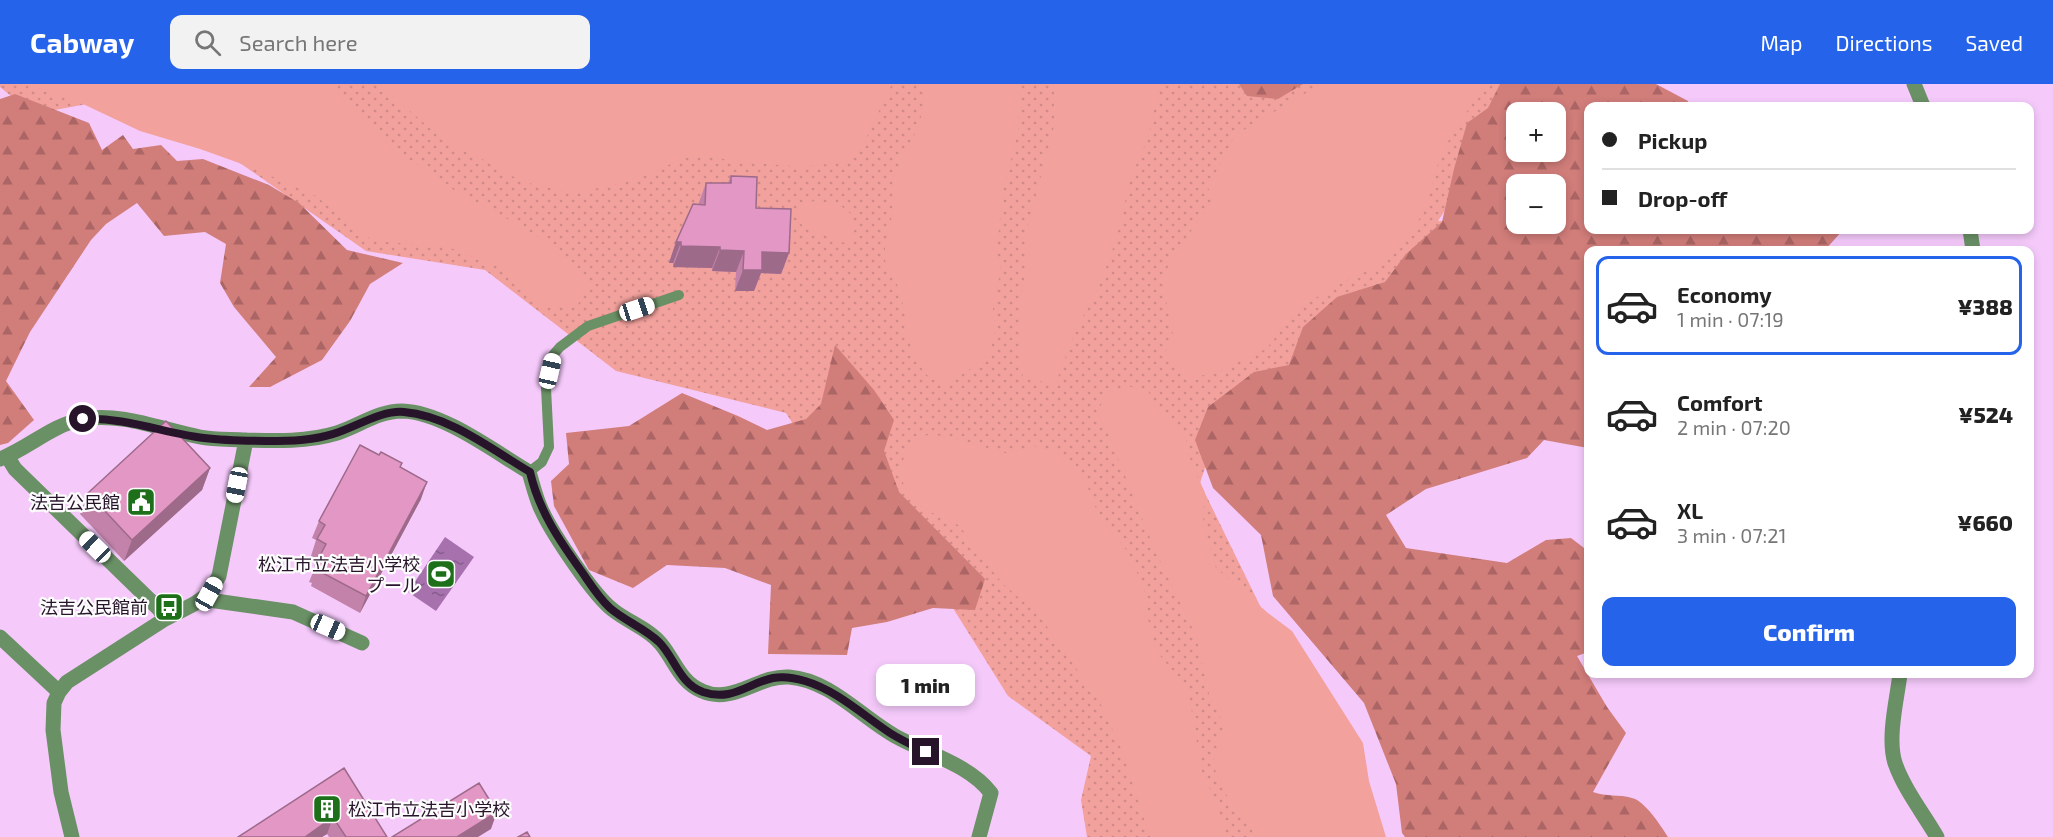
<!DOCTYPE html>
<meta charset="utf-8">
<style>
:root{--surface:#fff;--page:#f2f2f2;--text:#222;--muted:#767676;--line:#e0e0e0;--accent:#2563eb}
body{margin:0;font-family:"Exo 2","Noto Sans JP",sans-serif;background:var(--page);color:var(--text);height:100vh;display:flex;flex-direction:column;font-size:22px;white-space:nowrap}
*{box-sizing:border-box;margin:0}
p{font-size:20px;color:var(--muted)}
.icon{flex:none;width:33px;height:33px;fill:none;stroke:currentColor;stroke-width:2;stroke-linecap:round;stroke-linejoin:round}
.map{position:relative;flex:1;overflow:hidden}
.drawer{position:absolute;left:1584px;top:162px;width:450px;height:432px;display:flex;flex-direction:column;background:var(--surface);border-radius:12px;box-shadow:0 3px 9px #0003}
.drawer>*{flex:none}
.hud{position:absolute;left:1584px;top:18px;width:450px;height:132px;border-radius:12px;box-shadow:0 3px 9px #0003;display:grid;align-content:center;height:132px;padding:0 18px;background:var(--surface)}
.tools{position:absolute;left:1506px;top:18px;display:grid;gap:12px}
.tools a{display:grid;place-items:center;width:60px;height:60px;border-radius:12px;background:var(--surface);box-shadow:0 3px 9px #0003;font-size:30px}
.end{position:absolute;width:27px;height:27px;margin:-14px;border:8px solid #27142a;background:#fff;box-shadow:0 0 0 3px #fff}
.from{border-radius:50%}
.bubble{position:absolute;height:42px;border-radius:12px;background:var(--surface);box-shadow:0 3px 9px #0003;font-size:20px;font-weight:800;line-height:42px;text-align:center}
.car{position:absolute;width:18px;height:36px;margin:-18px -9px;border-radius:8px;box-shadow:0 0 4px 2px #0007;background:linear-gradient(#fff 24%,#345 0 40%,#fff 0 76%,#345 0 86%,#fff 0)}
.hud b{display:flex;align-items:center;gap:21px;height:57px;font-size:22px}
.hud b+b{border-top:2px solid var(--line)}
.hud i{width:15px;height:15px;background:var(--text)}
ul{padding:10px 0 0;list-style:none}
li{display:flex;align-items:center;gap:18px;height:99px;margin:0 12px 9px;padding:0 6px;border:3px solid transparent;border-radius:12px}
li div{flex:1}
li b{display:block;font-size:22px}
li em{font-style:normal;font-weight:800}
li.selected{border-color:var(--accent)}
li>.icon{width:54px;height:54px;stroke-width:1.5}
.action{display:flex;gap:12px;margin-top:auto;padding:12px 18px}
.action a{flex:1;height:69px;border-radius:12px;background:var(--accent);color:#fff;font-size:24px;font-weight:800;line-height:69px;text-align:center}
header{display:flex;align-items:center;gap:36px;box-sizing:border-box;height:84px;padding:0 30px;background:var(--accent);color:#fff}
header strong{font-size:28px}
nav{display:flex;gap:33px;margin-inline-start:auto;font-size:21px}
.search{width:420px;height:54px;background:var(--page);display:flex;align-items:center;gap:15px;box-sizing:border-box;padding:0 21px;border-radius:12px;color:var(--muted);font-size:22px}
.map>svg:first-child{display:block}
.grass{fill:url(#grass-dots)}
.forest{fill:url(#forest-firs);fill-rule:evenodd}
.pitch{fill:#f2a19d}
.water{fill:url(#water-ripples)}
.lines{fill:none;stroke-linecap:round;stroke-linejoin:round}
.service{stroke:#6a9066;stroke-width:10}
.minor{stroke:#6a9066;stroke-width:15}
.wall{fill:#c282a9}
.shaded-wall{fill:#9e6a8a}
.building{fill:#e297c5;stroke:#9e6a8a;stroke-width:1.5}
.route{stroke:#27142a;stroke-width:8}
.labels{text-anchor:middle;dominant-baseline:central;stroke-width:4.5;stroke-linejoin:round;paint-order:stroke}
.poi-label{font-size:18px;fill:#27142a;stroke:#fcfcfc;text-anchor:end}
</style>
<header>
<strong>Cabway</strong>
<div class="search"><svg class="icon" aria-label="search" viewBox="0 0 24 24"><circle cx="10" cy="10" r="6"/><path d="M15 15l6 6"/></svg>Search here</div>
<nav><a>Map</a><a>Directions</a><a>Saved</a></nav>
</header>
<div class="map">
<svg width="2053" height="753" viewBox="0 0 2053 753">
<defs>
<pattern id="grass-dots" width="8" height="8" patternUnits="userSpaceOnUse" patternTransform="scale(1.5)"><rect width="8" height="8" fill="#f2a19d"/><path d="M2 2h.1M6 6h.1" fill="none" stroke="#d08a87" stroke-width="1.8" stroke-linecap="round"/></pattern>
<pattern id="forest-firs" width="22" height="20" patternUnits="userSpaceOnUse" patternTransform="scale(1.5)"><rect width="22" height="20" fill="#d17d7a"/><path d="M5 1l3.5 6h-7zM16 11l3.5 6h-7z" fill="#aa6564"/></pattern>
<pattern id="water-ripples" width="26" height="14" patternUnits="userSpaceOnUse" patternTransform="scale(1.5)"><rect width="26" height="14" fill="#a671ad"/><path d="M2 4q2-2 4 0t4 0M15 11q2-2 4 0t4 0" fill="none" stroke="#875c8d"/></pattern>
</defs>
<rect width="100%" height="100%" fill="#f5cafb"/>
<path class="grass" d="M0 0H1528L1438 137 1498 139 1221 335 1200 399 1287 577 1380 753H1087L1081 716 1091 672 1008 612 951 521 849 428 786 329 616 287 485 186 366 167 141 10 33 30 0 3Z"/>
<path class="forest" d="M1239 0H1303L1278 15 1247 12Z
M1500 0H1656L1688 17 1689 22H1588V146H1843L1825 166H1588V364L1544 356 1527 374 1426 405 1386 431 1406 464 1507 479 1546 456 1571 454 1588 467V568L1577 572 1607 623 1626 649 1593 708C1606 713 1619 710 1632 714 1645 717 1661 742 1668 753H1405L1402 749 1396 700 1364 619 1273 512 1261 451 1213 404 1195 356 1208 323 1254 288 1289 281 1303 243 1337 213 1385 198 1406 170 1442 138 1454 85 1467 39 1488 24ZM1556 28V68H1516V28ZM1516 100H1556V140H1516Z
M15 10 89 39 102 66 123 51 133 65 161 61 177 77 203 75 269 101 299 119 347 166 403 179 370 200 350 237 322 276 270 303H249L276 273 234 223 220 199 226 160 205 148 164 152 137 119 106 140 91 156 30 248 6 297 34 336 8 359 0 361V15Z
M835 261 874 306 894 336 884 367 899 408 985 495 975 526 933 524 887 538 852 544 847 571 768 570 771 501 725 484 667 481 633 504 589 486 554 422 551 397 569 380 566 349 629 342 682 309 738 332 767 346 806 335 821 320Z"/>
<path class="pitch" d="M27 0H327L359 29 393 66 433 89 455 107 490 125 539 153 591 201 578 220 541 222 528 207 496 182 448 163 374 157 357 146 316 112 253 84 200 65 140 47 83 20Z
M379 0H892L861 65 848 77 806 83 738 78 705 71 680 75 652 90 608 102 574 109 532 100 507 90 484 76 449 61Z
M925 0H1020L1018 49 1003 107 1000 134 997 167 1001 185 993 223 995 245 990 268 973 283 948 300 937 298 924 289 904 247 906 230 904 224 897 200 885 177V164L892 131 893 94 903 71 916 48 922 29Z
M1054 0H1163L1157 14 1148 54 1131 93 1116 156 1098 205 1077 243 1055 301 1023 293 1018 268 1021 248 1020 219 1025 190V153L1054 42Z
M1321 0H1486L1452 49 1437 83 1425 126 1401 164 1374 184 1334 202 1299 225 1266 265 1222 286 1193 294 1173 282 1165 270 1173 248 1165 212V188L1181 161 1214 115 1208 104 1235 51Z
M817 117C822 118 827 118 832 119 852 124 863 141 848 158 836 160 832 154 821 150 805 145 786 135 805 118Z
M1127 302 1148 307 1162 329 1184 346 1189 372 1205 409 1203 441 1216 484 1268 529 1292 547 1363 659 1369 697 1386 753H1256C1243 729 1216 707 1214 678 1214 667 1221 652 1224 641L1209 610 1196 552 1154 464 1107 347 1097 329 1106 310Z
M930 350 953 354 1005 369 1035 362 1060 369 1081 386 1099 432 1128 468 1144 504 1146 528 1157 568 1188 605 1202 688 1217 720 1226 749 1225 753H1150L1122 666 1099 617 1038 530 1003 500 977 468 960 442 924 425 905 408 900 383 911 358Z"/>
<path class="water" d="M445 453 474 473 436 527 408 508Z"/>
<g class="lines">
<path class="service" d="M529 388 542 378 549 363 546 304 553 271 560 263 588 242 679 211"/>
<path class="minor" d="M1914 0 1923 22
M1970 146 1973 166
M246 356C276 357 308 358 337 349 359 342 378 327 402 327 443 328 495 368 529 388 533 401 536 415 542 427 552 449 594 512 613 526 628 538 649 545 661 560 675 577 680 598 702 607 733 621 758 591 789 593 830 596 861 633 895 652 927 670 969 680 991 709L979 753
M7 372 15 385 159 525 165 535
M0 375C29 364 51 341 83 335 121 328 163 346 200 353 215 356 231 355 246 356L219 492 209 510 194 520 165 535 67 598 59 608 54 619 53 646 61 708 72 753
M202 515 293 528 362 559
M0 553 59 608
M1900 590C1897 615 1887 654 1895 679 1904 705 1923 729 1937 753"/>
</g>
<path class="wall" d="M731 92 756 124 789 169 781 190 761 189 754 207H735L736 188 712 187V184L673 183V179H669L676 158 698 121 706 99H728Z
M402 379 400 384 421 415 360 529 311 502 312 499 309 498 318 476 311 472 316 456 312 454 319 437Z
M210 384 202 406 124 477 80 430 88 409Z
M344 684 387 753H329L327 750 322 753H238Z"/>
<path class="shaded-wall" d="M676 158H681L673 179H669Z
M681 162 720 163 712 184 673 183Z
M720 166 744 167 736 188 712 187Z
M762 168 789 169 781 190 761 189 754 207H735L743 186Z
M210 384 202 406 124 477 132 456Z
M427 398 421 415 360 529 366 512Z
M497 728 491 745 478 753H457Z
M333 733 327 750 322 753H305Z"/>
<path class="building" d="M731 92 757 93 756 124 791 125 789 169 762 168V186H743L744 167 720 166V163L681 162V158H676L693 120 705 121 706 99H731Z
M166 337 210 384 132 456 88 409Z
M360 361 379 371 381 368 402 379 400 383 427 398 366 512 317 486 319 483 315 481 326 460 317 455 325 441 319 437Z
M344 684 387 753H346L333 733 305 753H238Z
M479 699 497 728 457 753H392Z
M527 748 530 753H518Z"/>
<g class="lines">
<path class="route" d="M83 335C126 333 163 349 204 354 228 357 253 357 277 357 297 357 320 355 339 348 359 341 383 326 404 328 450 332 491 365 530 388 539 427 559 456 582 488 591 501 599 514 610 524 625 537 644 544 659 558 675 574 679 599 703 608 732 618 748 599 773 594 784 592 795 594 805 597 836 606 863 631 890 649 901 656 914 662 926 668"/>
</g>
<defs>
<g id="civic-square" transform="scale(1.5)"><rect x="-9" y="-9" width="18" height="18" rx="4" fill="#1d7019" stroke="#fcfcfc"/><path d="M-.6-6.5H3V-4.5H.6V-3L4-1V1h2V6H-6V1h2V-1L-.6-3ZM-1.2 2.5V6h2.4V2.5Z" fill="#fff"/></g>
<g id="stadium-square" transform="scale(1.5)"><rect x="-9" y="-9" width="18" height="18" rx="4" fill="#1d7019" stroke="#fcfcfc"/><path d="M0-5a6.5 5 0 1 0 0 10a6.5 5 0 1 0 0-10ZM-3.5-1.8h7v3.6h-7Z" fill="#fff"/></g>
<g id="bus-square" transform="scale(1.5)"><rect x="-9" y="-9" width="18" height="18" rx="4" fill="#1d7019" stroke="#fcfcfc"/><path d="M-5-6H5V4H4V6H2V4H-2V6H-4V4H-5ZM-3.5-4V0h7V-4ZM-3.5 1.2v1.5H-2V1.2ZM2 1.2v1.5H3.5V1.2Z" fill="#fff"/></g>
<g id="building-square" transform="scale(1.5)"><rect x="-9" y="-9" width="18" height="18" rx="4" fill="#1d7019" stroke="#fcfcfc"/><path d="M-4-6H4V6H1V3H-1V6H-4ZM-2.5-4.3h1.7v1.8h-1.7ZM.8-4.3h1.7v1.8H.8ZM-2.5-1h1.7V.8h-1.7ZM.8-1h1.7V.8H.8Z" fill="#fff"/></g>
</defs>
<g fill-rule="evenodd">
<use href="#civic-square" x="141" y="418"/>
<use href="#stadium-square" x="441" y="490"/>
<use href="#bus-square" x="169" y="523"/>
<use href="#building-square" x="327" y="725"/>
</g>
<g class="labels">
<g class="poi-label">
<text x="120" y="418">法吉公民館</text>
<text x="420" y="480">松江市立法吉小学校<tspan x="420" dy="21">プール</tspan></text>
<text x="148" y="523">法吉公民館前</text>
<text x="348" y="725" text-anchor="start">松江市立法吉小学校</text>
</g>
</g>
</svg>
<div class="tools">
<a>+</a>
<a>−</a>
</div>
<i class="end from" style="left:83px;top:335px"></i>
<i class="end" style="left:926px;top:668px"></i>
<div class="bubble" style="left:876px;top:580px;width:99px">1 min</div>
<i class="car" style="left:637px;top:225px;rotate:72deg"></i>
<i class="car" style="left:550px;top:287px;rotate:13deg"></i>
<i class="car" style="left:237px;top:401px;rotate:191deg"></i>
<i class="car" style="left:95px;top:463px;rotate:314deg"></i>
<i class="car" style="left:209px;top:510px;rotate:29deg"></i>
<i class="car" style="left:328px;top:543px;rotate:114deg"></i>
<div class="hud">
<b><i class="from"></i>Pickup</b>
<b><i></i>Drop-off</b>
</div>
<section class="drawer">
<ul>
<li class="selected"><svg class="icon" aria-label="car" viewBox="0 0 24 24"><path d="M5 17H2v-5l4-1 3-4h7l3 4 3 1v5h-3M9 17h6M6 11h13"/><circle cx="7" cy="17" r="2"/><circle cx="17" cy="17" r="2"/></svg><div><b>Economy</b><p>1 min · 07:19</p></div><em>¥388</em></li>
<li><svg class="icon" aria-label="car" viewBox="0 0 24 24"><path d="M5 17H2v-5l4-1 3-4h7l3 4 3 1v5h-3M9 17h6M6 11h13"/><circle cx="7" cy="17" r="2"/><circle cx="17" cy="17" r="2"/></svg><div><b>Comfort</b><p>2 min · 07:20</p></div><em>¥524</em></li>
<li><svg class="icon" aria-label="car" viewBox="0 0 24 24"><path d="M5 17H2v-5l4-1 3-4h7l3 4 3 1v5h-3M9 17h6M6 11h13"/><circle cx="7" cy="17" r="2"/><circle cx="17" cy="17" r="2"/></svg><div><b>XL</b><p>3 min · 07:21</p></div><em>¥660</em></li>
</ul>
<div class="action"><a>Confirm</a></div>
</section>
</div>
